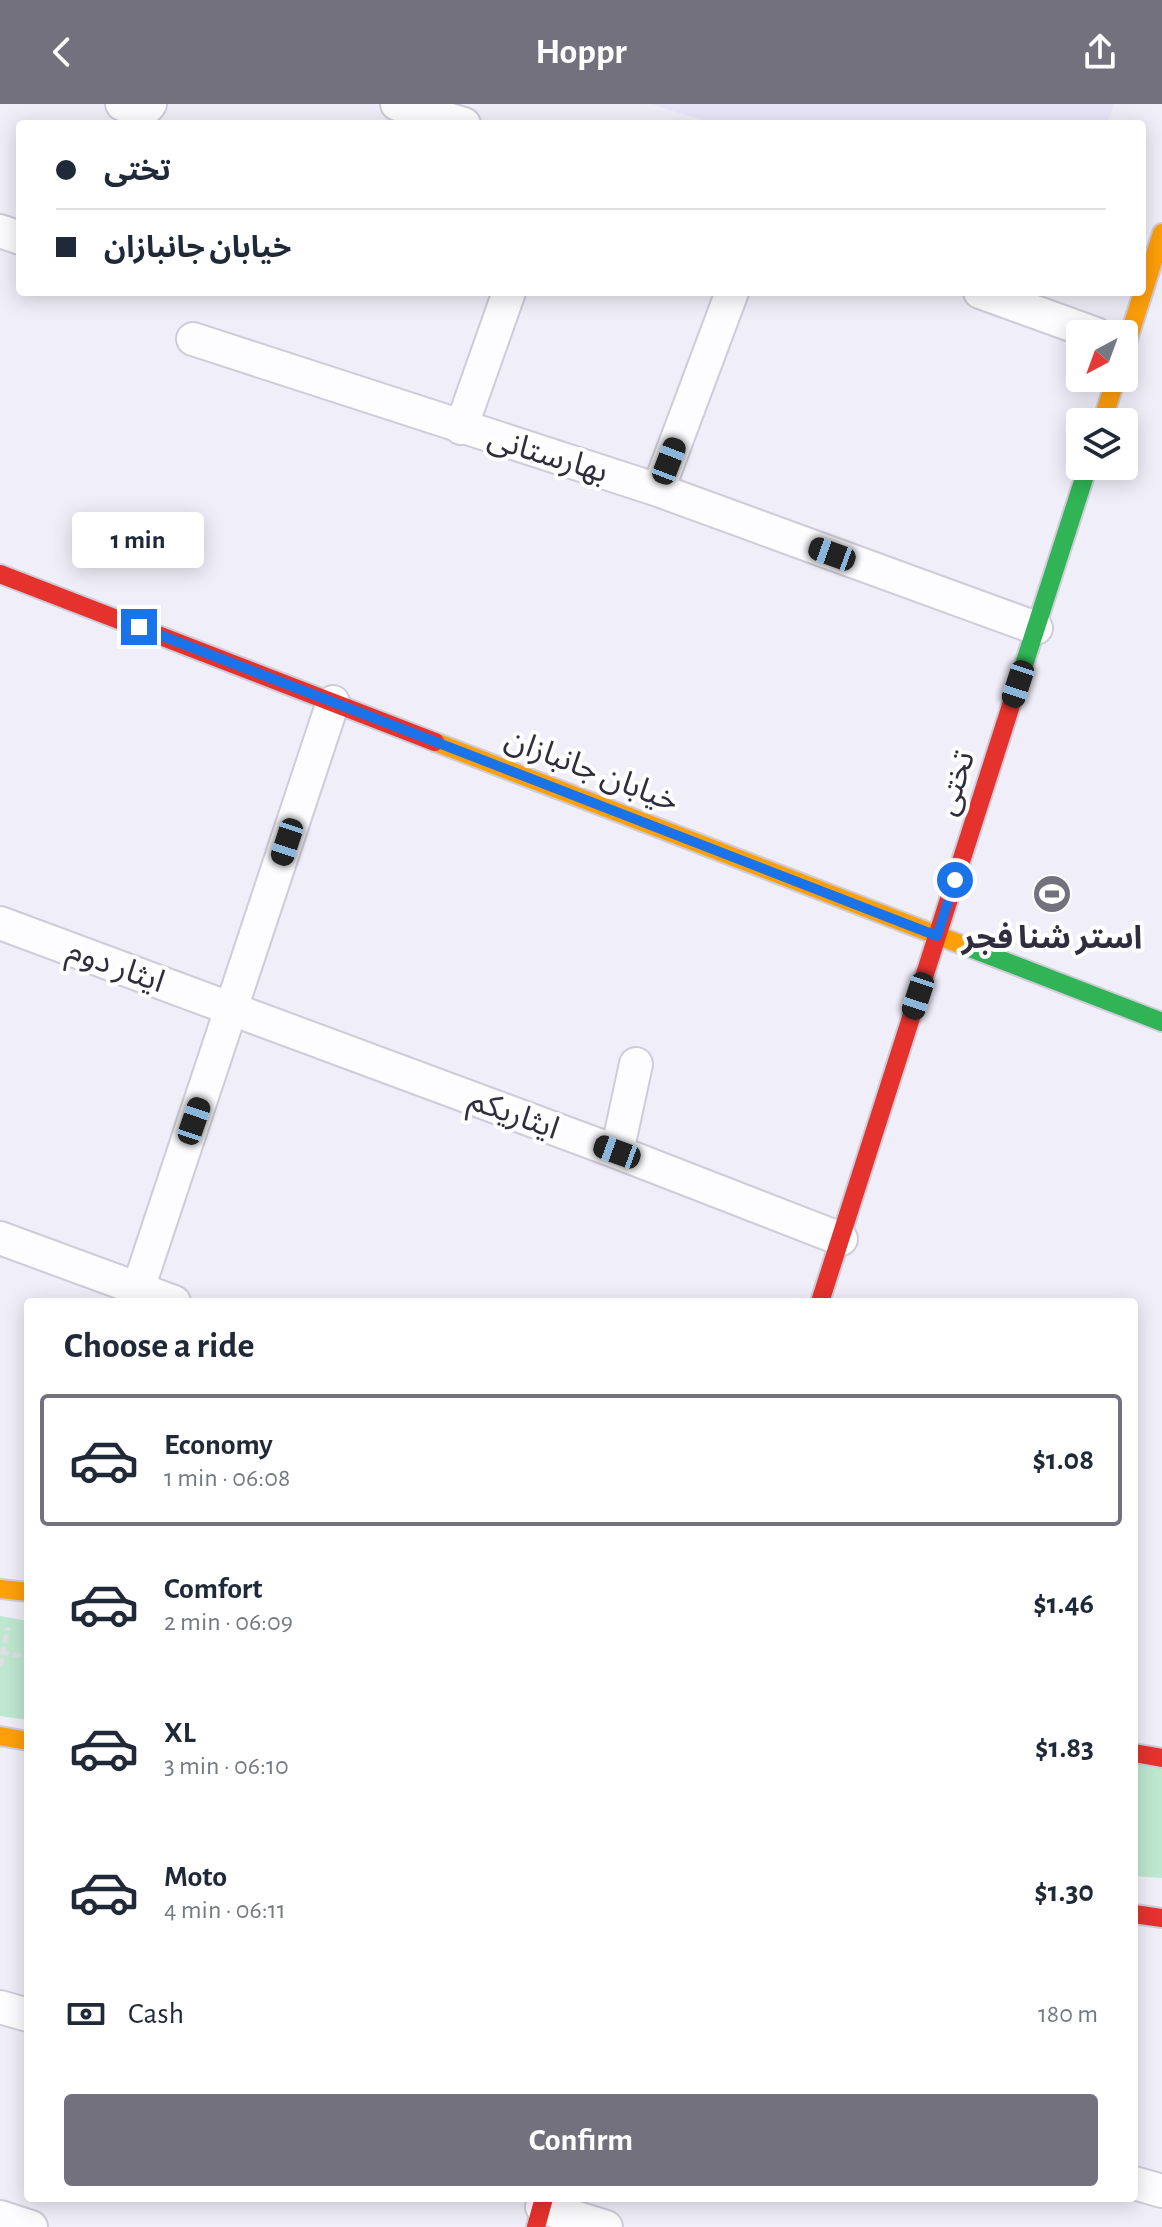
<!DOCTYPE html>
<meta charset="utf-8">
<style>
:root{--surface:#fff;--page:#f2f2f3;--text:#1f2937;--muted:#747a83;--line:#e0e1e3;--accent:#73717e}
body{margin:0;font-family:"Alegreya Sans","Noto Sans Arabic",sans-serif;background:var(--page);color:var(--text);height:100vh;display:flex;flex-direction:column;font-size:30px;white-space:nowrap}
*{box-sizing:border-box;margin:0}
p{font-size:26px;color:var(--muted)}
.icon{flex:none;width:44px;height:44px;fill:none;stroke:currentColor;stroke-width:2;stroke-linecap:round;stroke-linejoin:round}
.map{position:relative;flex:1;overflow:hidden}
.sheet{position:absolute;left:24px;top:1194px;width:1114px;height:904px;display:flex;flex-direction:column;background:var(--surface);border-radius:8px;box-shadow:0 4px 20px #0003}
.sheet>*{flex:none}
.top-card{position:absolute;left:16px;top:16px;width:1130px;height:176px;border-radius:8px;box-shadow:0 4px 20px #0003;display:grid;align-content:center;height:176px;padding:0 40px;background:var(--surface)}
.needle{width:52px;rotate:221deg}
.buttons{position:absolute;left:1066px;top:216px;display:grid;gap:16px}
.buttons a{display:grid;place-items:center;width:72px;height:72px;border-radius:8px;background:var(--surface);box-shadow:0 4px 20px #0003;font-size:40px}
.end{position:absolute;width:36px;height:36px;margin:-18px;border:10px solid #1a73e8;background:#fff;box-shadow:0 0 0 4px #fff}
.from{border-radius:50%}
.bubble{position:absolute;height:56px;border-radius:8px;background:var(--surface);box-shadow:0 4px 20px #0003;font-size:26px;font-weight:600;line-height:56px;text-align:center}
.car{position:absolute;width:24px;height:48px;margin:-24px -12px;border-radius:10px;box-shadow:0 0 6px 2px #0007;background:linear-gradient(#222 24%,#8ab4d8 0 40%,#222 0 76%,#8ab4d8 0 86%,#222 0)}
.top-card b{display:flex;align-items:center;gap:28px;height:76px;font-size:30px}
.top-card b+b{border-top:2px solid var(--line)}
.top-card i{width:20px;height:20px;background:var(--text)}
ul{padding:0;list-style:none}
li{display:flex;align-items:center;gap:24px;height:132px;margin:0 16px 12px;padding:0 24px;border:4px solid transparent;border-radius:8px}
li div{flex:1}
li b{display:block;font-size:30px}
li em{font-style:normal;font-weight:600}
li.current{border-color:var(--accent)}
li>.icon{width:72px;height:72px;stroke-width:1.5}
h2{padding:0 40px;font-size:36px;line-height:96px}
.pay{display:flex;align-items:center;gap:20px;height:88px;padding:0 40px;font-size:30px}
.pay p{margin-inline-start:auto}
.action{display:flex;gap:16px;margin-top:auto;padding:16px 40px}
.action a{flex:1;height:92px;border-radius:8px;background:var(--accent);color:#fff;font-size:32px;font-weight:600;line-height:92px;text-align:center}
header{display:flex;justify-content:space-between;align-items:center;height:104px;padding:0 40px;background:var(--accent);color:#fff;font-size:36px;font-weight:600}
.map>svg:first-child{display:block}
.built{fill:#e9e6fa}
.green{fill:#bee7d0}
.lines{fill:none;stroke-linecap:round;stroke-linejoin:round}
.street-casing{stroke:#ceccd8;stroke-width:36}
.fast-casing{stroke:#ceccd8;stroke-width:22}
.slow-casing{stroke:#ceccd8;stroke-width:22}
.jam-casing{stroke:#ceccd8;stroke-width:22}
.path{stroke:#dfdfe2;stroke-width:5;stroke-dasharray:8 4;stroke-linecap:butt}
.street{stroke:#fdfcfe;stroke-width:32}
.fast{stroke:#30b455;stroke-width:18}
.slow{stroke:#ff9f0a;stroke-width:18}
.jam{stroke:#e5322d;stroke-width:18}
.route{stroke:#1a73e8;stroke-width:10}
.labels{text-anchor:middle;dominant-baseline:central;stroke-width:8;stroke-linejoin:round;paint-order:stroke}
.street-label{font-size:32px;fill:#302e3c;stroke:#fff}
.poi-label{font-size:32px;font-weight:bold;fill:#302e3c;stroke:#fff}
</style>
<header><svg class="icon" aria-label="back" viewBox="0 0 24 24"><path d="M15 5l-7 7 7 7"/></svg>Hoppr<svg class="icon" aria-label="share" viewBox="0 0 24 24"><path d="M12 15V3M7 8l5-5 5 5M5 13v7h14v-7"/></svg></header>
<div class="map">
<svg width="1162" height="2123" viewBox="0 0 1162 2123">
<rect width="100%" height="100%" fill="#f0eef9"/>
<path class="built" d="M651 0H1114L1107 20H715Z"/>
<path class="green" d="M0 1512 28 1517V1616L0 1612Z
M1134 1660 1162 1664V1774L1134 1772Z"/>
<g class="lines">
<g class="street-casing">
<path id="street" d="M122 0 143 8 150 0
M397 0 464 20
M0 127 20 134
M980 188 1096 230
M193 235 658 386 1036 524
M461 324 509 188
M658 386 732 188
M0 819 617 1048 841 1135
M617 1048 636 960
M0 1134 174 1198
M138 1185 333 598
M0 1903 28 1911
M1134 2079 1162 2087
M542 2103 606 2123
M0 2113 31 2123"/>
</g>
<g class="fast-casing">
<path id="fast" d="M1021 570 1088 362
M965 842 1162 918"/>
</g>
<g class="slow-casing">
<path id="slow" d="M1124 248 1162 129
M1102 318 1116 274
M435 638 965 842
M0 1485 28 1488
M0 1632 28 1637"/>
</g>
<g class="jam-casing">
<path id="jam" d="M0 470 435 638
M820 1198 1021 570
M1134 1649 1162 1654
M1134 1810 1162 1814
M536 2123 544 2094"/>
</g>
<path class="path" d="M1 1548 28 1553
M0 1562 8 1523"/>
<use href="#street" class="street"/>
<use href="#fast" class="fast"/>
<use href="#slow" class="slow"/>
<use href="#jam" class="jam"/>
</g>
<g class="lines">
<path class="route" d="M139 523 937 832 955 776"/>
</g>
<defs>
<g id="stadium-disc" transform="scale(2)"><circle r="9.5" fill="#73717e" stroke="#fff"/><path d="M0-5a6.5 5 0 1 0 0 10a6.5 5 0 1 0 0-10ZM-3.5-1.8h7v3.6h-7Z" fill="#fff"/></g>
</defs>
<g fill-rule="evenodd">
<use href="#stadium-disc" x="1052" y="790"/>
</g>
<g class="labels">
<g class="street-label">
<text transform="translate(548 351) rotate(17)">بهارستانی</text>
<text transform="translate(592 666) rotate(21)">خیابان جانبازان</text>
<text transform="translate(955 679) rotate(-72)">تختی</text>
<text transform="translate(116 862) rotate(20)">ایثار دوم</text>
<text transform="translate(514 1010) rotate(20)">ایثاریکم</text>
</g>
<g class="poi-label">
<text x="1052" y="834">استر شنا فجر</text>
</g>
</g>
</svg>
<div class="buttons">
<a><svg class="needle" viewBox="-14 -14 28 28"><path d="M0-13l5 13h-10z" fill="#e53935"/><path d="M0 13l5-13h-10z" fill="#747a83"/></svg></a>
<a><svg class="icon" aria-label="layers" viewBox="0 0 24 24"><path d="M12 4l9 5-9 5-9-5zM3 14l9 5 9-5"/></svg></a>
</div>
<i class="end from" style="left:955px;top:776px"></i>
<i class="end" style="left:139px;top:523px"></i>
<div class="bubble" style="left:72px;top:408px;width:132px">1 min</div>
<i class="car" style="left:669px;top:357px;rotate:21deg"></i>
<i class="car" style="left:832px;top:450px;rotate:290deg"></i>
<i class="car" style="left:1018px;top:580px;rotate:198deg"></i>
<i class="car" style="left:287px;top:738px;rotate:198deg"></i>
<i class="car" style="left:918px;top:892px;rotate:198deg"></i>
<i class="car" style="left:194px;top:1017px;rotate:19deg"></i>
<i class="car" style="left:617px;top:1048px;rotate:290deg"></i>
<div class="top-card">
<b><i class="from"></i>تختی</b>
<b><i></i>خیابان جانبازان</b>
</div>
<section class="sheet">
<h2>Choose a ride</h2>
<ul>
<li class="current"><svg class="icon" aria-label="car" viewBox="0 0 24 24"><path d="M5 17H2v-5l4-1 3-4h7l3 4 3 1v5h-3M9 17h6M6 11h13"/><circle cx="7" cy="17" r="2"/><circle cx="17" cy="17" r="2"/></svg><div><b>Economy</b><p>1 min · 06:08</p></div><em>$1.08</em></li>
<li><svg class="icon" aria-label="car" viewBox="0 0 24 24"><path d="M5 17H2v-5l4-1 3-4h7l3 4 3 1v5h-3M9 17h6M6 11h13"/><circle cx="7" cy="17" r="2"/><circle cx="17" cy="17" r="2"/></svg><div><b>Comfort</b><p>2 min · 06:09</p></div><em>$1.46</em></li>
<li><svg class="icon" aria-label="car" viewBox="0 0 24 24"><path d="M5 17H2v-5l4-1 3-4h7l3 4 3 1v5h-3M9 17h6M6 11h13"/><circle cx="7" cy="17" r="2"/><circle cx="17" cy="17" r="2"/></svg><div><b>XL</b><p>3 min · 06:10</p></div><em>$1.83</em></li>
<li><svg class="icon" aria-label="car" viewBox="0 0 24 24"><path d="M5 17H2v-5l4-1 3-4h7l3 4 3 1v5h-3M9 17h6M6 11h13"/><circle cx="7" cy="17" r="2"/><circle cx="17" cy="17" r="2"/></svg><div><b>Moto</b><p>4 min · 06:11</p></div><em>$1.30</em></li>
</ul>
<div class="pay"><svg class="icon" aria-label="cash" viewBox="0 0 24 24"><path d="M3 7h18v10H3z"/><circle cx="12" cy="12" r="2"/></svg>Cash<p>180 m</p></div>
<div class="action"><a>Confirm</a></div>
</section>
</div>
